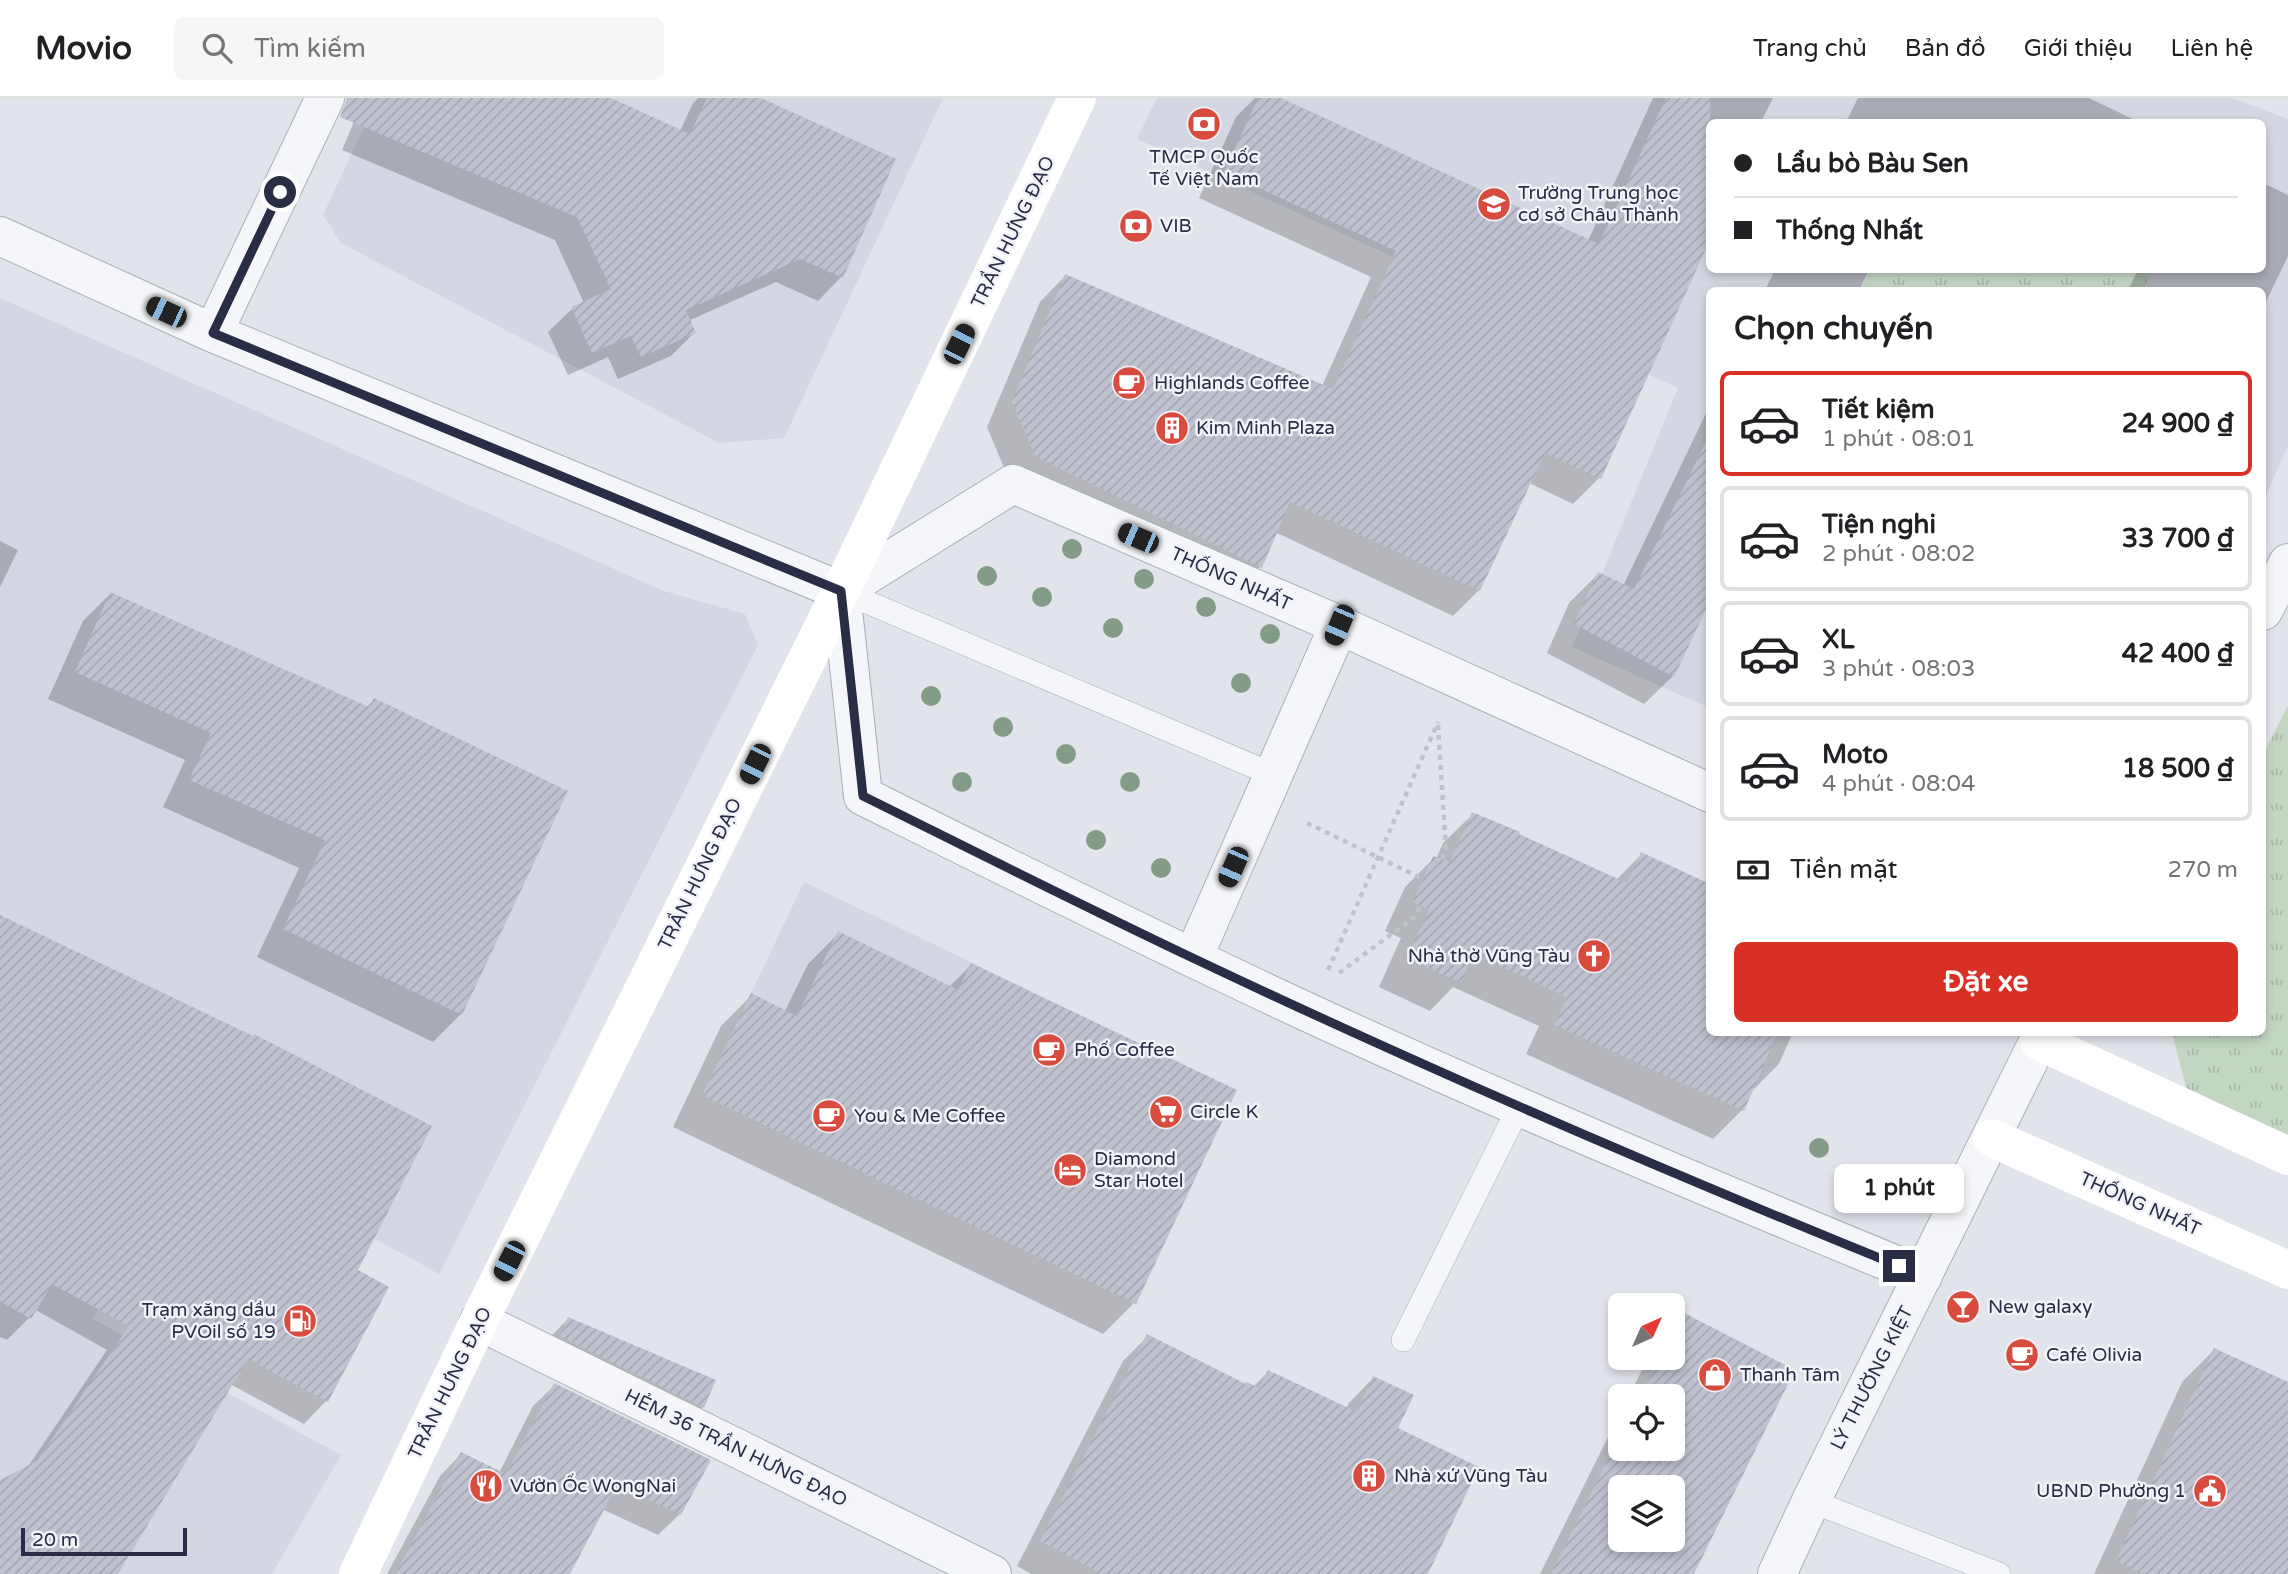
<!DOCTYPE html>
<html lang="vi">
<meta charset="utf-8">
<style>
:root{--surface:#fff;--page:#f6f6f6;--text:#202124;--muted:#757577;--line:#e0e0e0;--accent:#d93025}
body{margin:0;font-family:"Varela Round",sans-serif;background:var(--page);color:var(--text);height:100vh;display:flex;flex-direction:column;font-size:26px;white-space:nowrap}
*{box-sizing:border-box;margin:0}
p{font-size:23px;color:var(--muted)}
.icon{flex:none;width:38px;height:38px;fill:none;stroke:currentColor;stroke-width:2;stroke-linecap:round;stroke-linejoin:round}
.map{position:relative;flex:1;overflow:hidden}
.panel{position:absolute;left:1706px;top:189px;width:560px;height:749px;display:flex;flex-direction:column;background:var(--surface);border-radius:10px;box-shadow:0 4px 10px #0003}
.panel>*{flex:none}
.guide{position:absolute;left:1706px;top:21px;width:560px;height:154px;border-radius:10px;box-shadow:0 4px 10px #0003;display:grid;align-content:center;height:154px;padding:0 28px;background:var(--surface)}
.needle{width:46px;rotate:45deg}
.buttons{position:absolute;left:1608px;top:1195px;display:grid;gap:14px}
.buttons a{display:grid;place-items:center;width:77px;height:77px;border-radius:10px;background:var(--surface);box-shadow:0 4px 10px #0003;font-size:35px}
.scale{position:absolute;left:21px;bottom:18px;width:166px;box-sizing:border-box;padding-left:7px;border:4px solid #292d45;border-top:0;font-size:19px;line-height:24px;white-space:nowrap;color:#292d45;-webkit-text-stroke:5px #f2f3f8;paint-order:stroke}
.end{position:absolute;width:32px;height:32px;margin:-16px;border:9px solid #292d45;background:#fff;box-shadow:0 0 0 4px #fff}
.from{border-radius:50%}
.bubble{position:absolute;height:49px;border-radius:10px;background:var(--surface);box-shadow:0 4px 10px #0003;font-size:23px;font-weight:800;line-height:49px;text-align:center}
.car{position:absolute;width:21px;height:42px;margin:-21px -10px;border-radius:9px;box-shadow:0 0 5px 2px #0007;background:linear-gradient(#222 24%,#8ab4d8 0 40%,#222 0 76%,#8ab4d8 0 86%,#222 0)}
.guide b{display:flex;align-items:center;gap:24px;height:66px;font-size:26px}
.guide b+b{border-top:2px solid var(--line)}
.guide i{width:18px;height:18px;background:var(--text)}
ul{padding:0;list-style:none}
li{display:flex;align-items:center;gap:21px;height:105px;margin:0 14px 10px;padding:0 14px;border:4px solid var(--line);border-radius:10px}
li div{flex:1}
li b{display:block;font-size:26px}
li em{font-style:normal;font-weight:800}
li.current{border-color:var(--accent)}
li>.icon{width:63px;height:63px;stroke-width:1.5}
h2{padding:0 28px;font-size:32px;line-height:84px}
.pay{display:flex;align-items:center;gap:18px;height:77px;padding:0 28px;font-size:26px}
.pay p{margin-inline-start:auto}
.button{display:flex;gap:14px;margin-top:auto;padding:14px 28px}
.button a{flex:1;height:80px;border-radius:10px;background:var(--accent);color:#fff;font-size:28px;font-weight:800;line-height:80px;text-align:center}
header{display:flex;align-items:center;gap:42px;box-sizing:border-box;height:98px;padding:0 35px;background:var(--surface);border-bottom:2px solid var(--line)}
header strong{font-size:33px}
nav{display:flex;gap:38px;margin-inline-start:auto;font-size:24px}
.search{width:490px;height:63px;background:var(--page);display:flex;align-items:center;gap:18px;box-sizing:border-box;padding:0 24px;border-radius:10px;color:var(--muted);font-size:26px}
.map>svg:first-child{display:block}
.built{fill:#d4d6e1;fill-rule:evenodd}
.grass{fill:url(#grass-tufts)}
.shadow{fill:#0003;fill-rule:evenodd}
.building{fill:url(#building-hatch);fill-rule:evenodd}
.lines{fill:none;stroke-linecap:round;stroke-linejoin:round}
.service-casing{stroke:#aaadb9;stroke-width:24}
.minor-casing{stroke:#aaadb9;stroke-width:40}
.path{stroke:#c0c2ca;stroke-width:4.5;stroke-dasharray:5 5;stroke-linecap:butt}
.service{stroke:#f5f6f9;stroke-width:23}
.minor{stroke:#f5f6f9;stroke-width:38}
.secondary{stroke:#fff;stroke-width:38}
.tree{fill:#839c88}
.route{stroke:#292d45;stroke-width:9}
.labels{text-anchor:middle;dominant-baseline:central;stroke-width:5;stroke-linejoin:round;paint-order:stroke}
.poi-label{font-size:19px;fill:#292d45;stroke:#f2f3f8;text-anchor:start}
.street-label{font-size:19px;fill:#292d45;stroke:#f2f3f8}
</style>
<header>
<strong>Movio</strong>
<div class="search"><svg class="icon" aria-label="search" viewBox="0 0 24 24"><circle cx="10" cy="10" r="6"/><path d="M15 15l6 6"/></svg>Tìm kiếm</div>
<nav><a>Trang chủ</a><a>Bản đồ</a><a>Giới thiệu</a><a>Liên hệ</a></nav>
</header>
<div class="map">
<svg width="2288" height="1476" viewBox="0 0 2288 1476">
<defs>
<pattern id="grass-tufts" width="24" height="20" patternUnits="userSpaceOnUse" patternTransform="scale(1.75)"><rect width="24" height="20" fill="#c3d6c3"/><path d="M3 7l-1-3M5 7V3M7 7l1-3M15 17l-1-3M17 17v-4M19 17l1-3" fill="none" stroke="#a8b8a9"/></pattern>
<pattern id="building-hatch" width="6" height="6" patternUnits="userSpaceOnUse" patternTransform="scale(1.75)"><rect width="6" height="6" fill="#bfc1cf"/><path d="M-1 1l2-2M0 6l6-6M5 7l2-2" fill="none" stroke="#a4a6b3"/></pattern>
</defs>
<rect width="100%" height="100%" fill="#e2e4eb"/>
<path class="built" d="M378 0H943L784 340 719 345 341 145 323 117Z
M1157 0H2232L2288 21V347L2263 405V192H1710V610L1572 549 1678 290 1137 41ZM1710 24H2263V172H1710Z
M0 200 664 493 745 516 758 547 439 1176 191 1040 93 1221 341 1357 272 1476H0Z
M804 784 1027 891 956 1040 733 933Z"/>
<path class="grass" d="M1870 172H2152L2143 192H1861Z
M2288 607V1044L2188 997 2172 935 2263 934V657Z"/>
<path class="shadow" d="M364 0H607L680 33 693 5 698 0H757L893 62 841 179 818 203 776 184 688 223 694 235 671 258 618 281 608 259 568 277 548 234 572 211 584 205 555 142 342 52Z
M1255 0H1277L1588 143 1653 0H1773L1761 24H1710L1599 380 1573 406 1529 385 1479 492 1453 518 1275 434 1260 469 1234 494 1010 384 987 329 1040 204 1065 178 1322 288 1371 179 1199 100 1236 19Z
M1858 0H2089L2139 24H1846Z
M2263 85 2288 97V158L2263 210V192H2128L2138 172H2263Z
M1775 172H1869L1859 192H1765Z
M1710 307V499L1673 578 1644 606 1547 555 1569 505 1598 476 1623 488Z
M0 443 18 452 0 489Z
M110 496 366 610 374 602 461 916 433 944 257 859 299 770 163 709 185 662 48 601 83 523Z
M1473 716 1616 782 1641 757 1710 934H1793L1779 966 1749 996 1742 1012 1713 1041 1526 956 1539 928 1453 889 1430 913 1379 889 1401 840 1385 833 1405 789 1434 760 1436 761 1443 745Z
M0 822 356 1172 326 1303 304 1326 230 1286 116 1476H0V1384L27 1370 107 1252 34 1211 29 1220 7 1242 0 1239Z
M839 835 949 889 971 867 1134 1205 1103 1236 673 1029 721 928 752 897 785 913 808 866Z
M1682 1217 1692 1476H1540L1620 1315V1351H1673V1298H1629L1648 1260H1673V1225ZM1620 1390H1673V1442H1620Z
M568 1221 703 1309 687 1325 545 1254 552 1237Z
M1148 1238 1245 1288 1253 1289 1268 1274 1346 1311 1349 1305 1373 1280 1396 1331 1426 1476H1031L1017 1468 1123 1263Z
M2214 1252 2288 1286V1476H2094L2182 1284Z
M555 1287 680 1416 658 1437 602 1411 568 1476H387L440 1378 461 1356 499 1375 533 1308Z"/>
<path class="building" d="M347 0H611L690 36 707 0H761L896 61 843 180 800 161 686 212 696 235 641 259 631 238 592 255 571 209 611 191 577 119 340 19Z
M1258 0H1281L1599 146 1666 0H1710V142L1601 381 1545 355 1480 493 1290 404 1262 470 1035 358 1012 303 1065 176 1333 291 1396 153 1224 74Z
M1710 335V503L1674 579 1574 526 1598 474 1634 491Z
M110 494 369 609 374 600 568 693 462 917 283 831 325 742 189 682 211 635 75 574Z
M1472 714 1520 734 1519 736 1627 785 1641 754 1710 786V934H1778L1744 1013 1554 927 1567 899 1474 856 1461 885 1407 860 1429 811 1413 804 1433 758 1450 764Z
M0 817 253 938 254 936 432 1028 358 1172 389 1189 328 1304 248 1261 118 1476H0V1382L37 1363 129 1228 52 1186 31 1221 0 1203Z
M838 833 958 892 971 865 1237 992 1136 1206 702 997 751 895 797 918Z
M1682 1214 1795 1272 1694 1476H1551L1620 1337V1351H1673V1298H1640L1659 1260H1673V1232ZM1620 1390H1673V1442H1620Z
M568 1219 716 1282 704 1310 560 1238Z
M1147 1236 1246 1286 1247 1284 1259 1290 1268 1272 1357 1314 1373 1278 1414 1297 1398 1330 1479 1369 1428 1476H1102L1040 1443Z
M2214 1250 2288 1284V1476H2145L2116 1463Z
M554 1285 711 1362 681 1417 617 1387 570 1476H395L461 1354 506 1376Z"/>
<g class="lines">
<g class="service-casing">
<path id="service" d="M841 493 1274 677
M1403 1242 1520 1007
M1811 1403 1999 1476"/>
</g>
<g class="minor-casing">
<path id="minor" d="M0 138 213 235 841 493
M213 235 325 0
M841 493 863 698C1010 771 1156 844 1305 913 1508 1007 1716 1093 1923 1178
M841 493 1013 386 1339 527 1710 695
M2263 513 2288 465
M1193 860 1339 527
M479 1223 992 1476
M1777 1476 1811 1403 2043 934"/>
</g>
<path class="path" d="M1438 627 1446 752 1442 761
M1307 725 1423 781
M1328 872 1438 624
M1339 875 1416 818 1420 807"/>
<use href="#service" class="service"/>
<use href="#minor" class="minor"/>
<path class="secondary" d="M2039 943 2288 1058
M1992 1040 2288 1172
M358 1476 479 1223 841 493 1077 0"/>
</g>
<g class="tree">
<circle cx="1072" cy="451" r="10"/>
<circle cx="987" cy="478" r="10"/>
<circle cx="1144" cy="481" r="10"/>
<circle cx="1042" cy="499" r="10"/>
<circle cx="1206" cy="509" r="10"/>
<circle cx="1113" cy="530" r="10"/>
<circle cx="1270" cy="536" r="10"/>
<circle cx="1241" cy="585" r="10"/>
<circle cx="931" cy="598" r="10"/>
<circle cx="1003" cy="629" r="10"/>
<circle cx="1066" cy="656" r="10"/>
<circle cx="962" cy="684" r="10"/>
<circle cx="1130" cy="684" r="10"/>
<circle cx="1096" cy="742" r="10"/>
<circle cx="1161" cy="770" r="10"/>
<circle cx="1819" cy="1050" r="10"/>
</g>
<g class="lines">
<path class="route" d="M280 94 213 235 841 493 863 698C974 753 1085 809 1197 862 1427 971 1662 1072 1899 1168"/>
</g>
<defs>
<g id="bank-disc" transform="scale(1.75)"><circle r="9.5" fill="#d84c40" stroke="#f2f3f8"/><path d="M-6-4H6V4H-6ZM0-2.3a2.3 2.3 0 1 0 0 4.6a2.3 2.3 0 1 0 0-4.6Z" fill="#fff"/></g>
<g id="school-disc" transform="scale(1.75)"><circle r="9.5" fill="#d84c40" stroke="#f2f3f8"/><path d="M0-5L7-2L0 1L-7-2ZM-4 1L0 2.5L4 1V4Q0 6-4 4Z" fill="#fff"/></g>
<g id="cafe-disc" transform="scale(1.75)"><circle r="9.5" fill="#d84c40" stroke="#f2f3f8"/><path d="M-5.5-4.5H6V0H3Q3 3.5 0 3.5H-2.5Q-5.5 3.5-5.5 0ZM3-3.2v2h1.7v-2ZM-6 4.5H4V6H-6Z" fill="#fff"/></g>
<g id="building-disc" transform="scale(1.75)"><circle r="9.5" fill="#d84c40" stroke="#f2f3f8"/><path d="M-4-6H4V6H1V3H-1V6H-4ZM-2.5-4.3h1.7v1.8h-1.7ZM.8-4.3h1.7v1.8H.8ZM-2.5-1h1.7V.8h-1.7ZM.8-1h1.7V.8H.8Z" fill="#fff"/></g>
<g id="church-disc" transform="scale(1.75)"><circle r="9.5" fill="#d84c40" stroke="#f2f3f8"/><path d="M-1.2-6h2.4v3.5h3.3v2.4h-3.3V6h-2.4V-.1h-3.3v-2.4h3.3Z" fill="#fff"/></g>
<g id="supermarket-disc" transform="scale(1.75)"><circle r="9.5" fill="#d84c40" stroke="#f2f3f8"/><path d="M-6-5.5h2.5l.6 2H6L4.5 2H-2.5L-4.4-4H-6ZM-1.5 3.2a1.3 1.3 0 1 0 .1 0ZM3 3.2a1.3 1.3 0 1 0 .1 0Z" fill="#fff"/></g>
<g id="hotel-disc" transform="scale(1.75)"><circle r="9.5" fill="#d84c40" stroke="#f2f3f8"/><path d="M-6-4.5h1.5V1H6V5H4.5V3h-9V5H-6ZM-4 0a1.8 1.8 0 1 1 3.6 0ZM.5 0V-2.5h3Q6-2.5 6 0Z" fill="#fff"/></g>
<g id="bar-disc" transform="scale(1.75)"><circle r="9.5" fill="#d84c40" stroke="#f2f3f8"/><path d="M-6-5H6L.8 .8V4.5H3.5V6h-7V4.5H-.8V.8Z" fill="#fff"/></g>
<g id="fuel-disc" transform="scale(1.75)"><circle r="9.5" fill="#d84c40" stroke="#f2f3f8"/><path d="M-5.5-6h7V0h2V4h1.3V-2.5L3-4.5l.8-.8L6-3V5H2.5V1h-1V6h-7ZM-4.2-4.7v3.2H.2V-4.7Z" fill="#fff"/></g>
<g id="shop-disc" transform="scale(1.75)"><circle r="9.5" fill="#d84c40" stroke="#f2f3f8"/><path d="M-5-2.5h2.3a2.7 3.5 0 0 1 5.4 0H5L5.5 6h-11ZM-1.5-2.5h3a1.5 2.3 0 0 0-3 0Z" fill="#fff"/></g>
<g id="restaurant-disc" transform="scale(1.75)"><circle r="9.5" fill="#d84c40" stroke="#f2f3f8"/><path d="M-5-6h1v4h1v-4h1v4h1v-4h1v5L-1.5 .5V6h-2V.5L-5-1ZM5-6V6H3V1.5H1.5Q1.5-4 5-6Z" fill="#fff"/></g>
<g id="civic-disc" transform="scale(1.75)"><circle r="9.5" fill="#d84c40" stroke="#f2f3f8"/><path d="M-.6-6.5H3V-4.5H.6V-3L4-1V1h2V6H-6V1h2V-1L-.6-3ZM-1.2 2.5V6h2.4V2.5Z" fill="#fff"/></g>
</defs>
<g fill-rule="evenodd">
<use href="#bank-disc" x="1204" y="26"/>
<use href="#school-disc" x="1494" y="106"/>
<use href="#bank-disc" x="1136" y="128"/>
<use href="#cafe-disc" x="1129" y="285"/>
<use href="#building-disc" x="1172" y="330"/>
<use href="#church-disc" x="1594" y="858"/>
<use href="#cafe-disc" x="1049" y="952"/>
<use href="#supermarket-disc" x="1166" y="1014"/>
<use href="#cafe-disc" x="829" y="1018"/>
<use href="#hotel-disc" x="1070" y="1072"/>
<use href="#bar-disc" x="1963" y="1209"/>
<use href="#fuel-disc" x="300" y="1223"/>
<use href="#cafe-disc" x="2022" y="1257"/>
<use href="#shop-disc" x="1715" y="1277"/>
<use href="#building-disc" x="1369" y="1378"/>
<use href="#restaurant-disc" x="486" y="1388"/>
<use href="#civic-disc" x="2210" y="1393"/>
</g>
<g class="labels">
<g class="poi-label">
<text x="1204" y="59" text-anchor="middle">TMCP Quốc<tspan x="1204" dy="22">Tế Việt Nam</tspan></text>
<text x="1518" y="95">Trường Trung học<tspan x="1518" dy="22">cơ sở Châu Thành</tspan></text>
<text x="1160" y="128">VIB</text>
<text x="1154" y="285">Highlands Coffee</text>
<text x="1196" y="330">Kim Minh Plaza</text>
<text x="1570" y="858" text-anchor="end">Nhà thờ Vũng Tàu</text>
<text x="1074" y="952">Phố Coffee</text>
<text x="1190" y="1014">Circle K</text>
<text x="854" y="1018">You &amp; Me Coffee</text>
<text x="1094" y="1061">Diamond<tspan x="1094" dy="22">Star Hotel</tspan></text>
<text x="1988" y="1209">New galaxy</text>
<text x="276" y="1212" text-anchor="end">Trạm xăng dầu<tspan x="276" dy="22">PVOil số 19</tspan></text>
<text x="2046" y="1257">Café Olivia</text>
<text x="1740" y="1277">Thanh Tâm</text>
<text x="1394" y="1378">Nhà xứ Vũng Tàu</text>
<text x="510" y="1388">Vườn Ốc WongNai</text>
<text x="2186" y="1393" text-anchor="end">UBND Phường 1</text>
</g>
<g class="street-label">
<text transform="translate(1013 134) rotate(-64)">TRẦN HƯNG ĐẠO</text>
<text transform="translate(1231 481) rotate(24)">THỐNG NHẤT</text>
<text transform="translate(700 776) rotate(-64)">TRẦN HƯNG ĐẠO</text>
<text transform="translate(2140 1106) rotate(24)">THỐNG NHẤT</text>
<text transform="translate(1872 1280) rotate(-63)">LÝ THƯỜNG KIỆT</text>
<text transform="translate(450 1285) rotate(-64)">TRẦN HƯNG ĐẠO</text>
<text transform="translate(736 1350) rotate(26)">HẺM 36 TRẦN HƯNG ĐẠO</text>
</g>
</g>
</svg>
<div class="buttons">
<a><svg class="needle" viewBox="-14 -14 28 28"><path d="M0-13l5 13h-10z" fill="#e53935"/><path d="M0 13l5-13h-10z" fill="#757577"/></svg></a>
<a><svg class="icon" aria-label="locate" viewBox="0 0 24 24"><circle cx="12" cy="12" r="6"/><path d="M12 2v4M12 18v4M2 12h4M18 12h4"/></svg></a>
<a><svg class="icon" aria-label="layers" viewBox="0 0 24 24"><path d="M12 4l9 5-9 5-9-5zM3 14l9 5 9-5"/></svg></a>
</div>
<div class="scale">20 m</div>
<i class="end from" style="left:280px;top:94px"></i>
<i class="end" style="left:1899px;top:1168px"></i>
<div class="bubble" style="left:1834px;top:1066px;width:130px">1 phút</div>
<i class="car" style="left:166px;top:214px;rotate:295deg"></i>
<i class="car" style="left:959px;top:246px;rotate:26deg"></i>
<i class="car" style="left:1138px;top:440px;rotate:293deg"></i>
<i class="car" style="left:1339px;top:527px;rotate:203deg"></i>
<i class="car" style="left:755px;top:666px;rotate:206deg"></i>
<i class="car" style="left:1233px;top:769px;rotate:204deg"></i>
<i class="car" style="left:509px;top:1163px;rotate:207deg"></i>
<div class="guide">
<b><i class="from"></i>Lẩu bò Bàu Sen</b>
<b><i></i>Thống Nhất</b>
</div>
<section class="panel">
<h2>Chọn chuyến</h2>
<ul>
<li class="current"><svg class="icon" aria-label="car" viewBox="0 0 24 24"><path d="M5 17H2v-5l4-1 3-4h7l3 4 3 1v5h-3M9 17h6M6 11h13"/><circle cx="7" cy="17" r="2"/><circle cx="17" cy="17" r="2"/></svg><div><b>Tiết kiệm</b><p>1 phút · 08:01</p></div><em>24 900 ₫</em></li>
<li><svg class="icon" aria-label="car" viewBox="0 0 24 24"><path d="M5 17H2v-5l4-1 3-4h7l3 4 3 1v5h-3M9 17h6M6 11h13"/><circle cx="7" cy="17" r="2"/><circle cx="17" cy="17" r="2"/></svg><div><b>Tiện nghi</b><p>2 phút · 08:02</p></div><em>33 700 ₫</em></li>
<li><svg class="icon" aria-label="car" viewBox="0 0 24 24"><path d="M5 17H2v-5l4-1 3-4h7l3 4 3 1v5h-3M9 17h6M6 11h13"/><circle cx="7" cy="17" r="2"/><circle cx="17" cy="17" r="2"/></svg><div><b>XL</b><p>3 phút · 08:03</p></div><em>42 400 ₫</em></li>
<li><svg class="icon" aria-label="car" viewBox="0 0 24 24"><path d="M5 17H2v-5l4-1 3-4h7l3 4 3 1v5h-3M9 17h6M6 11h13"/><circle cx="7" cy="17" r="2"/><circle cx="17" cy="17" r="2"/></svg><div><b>Moto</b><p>4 phút · 08:04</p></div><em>18 500 ₫</em></li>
</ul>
<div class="pay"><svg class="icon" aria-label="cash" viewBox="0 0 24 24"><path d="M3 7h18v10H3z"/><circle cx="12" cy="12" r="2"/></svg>Tiền mặt<p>270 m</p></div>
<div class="button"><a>Đặt xe</a></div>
</section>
</div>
